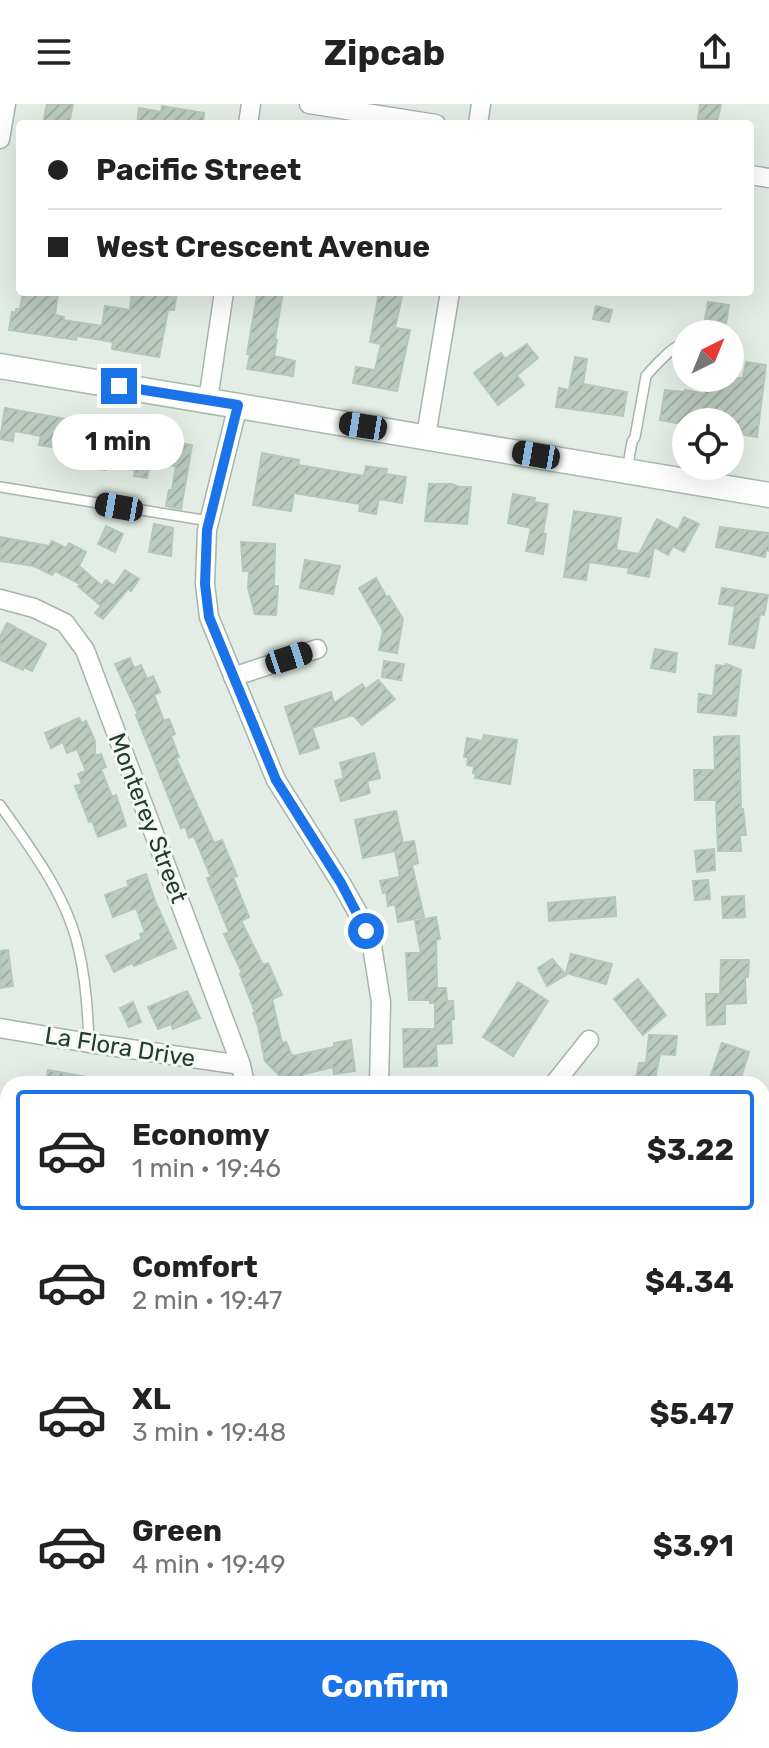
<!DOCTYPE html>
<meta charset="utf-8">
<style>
:root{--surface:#fff;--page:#f2f2f2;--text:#222;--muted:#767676;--line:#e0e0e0;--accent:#1a73e8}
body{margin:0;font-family:Rubik,sans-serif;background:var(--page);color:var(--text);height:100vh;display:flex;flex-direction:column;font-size:30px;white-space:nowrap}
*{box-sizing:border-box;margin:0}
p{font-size:26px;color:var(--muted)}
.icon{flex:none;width:44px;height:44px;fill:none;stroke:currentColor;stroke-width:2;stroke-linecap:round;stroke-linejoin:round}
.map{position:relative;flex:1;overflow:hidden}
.panel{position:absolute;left:0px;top:972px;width:770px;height:672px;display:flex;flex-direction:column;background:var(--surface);border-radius:24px 24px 0 0;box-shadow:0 8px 32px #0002}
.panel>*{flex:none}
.banner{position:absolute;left:16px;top:16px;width:738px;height:176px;border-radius:8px;box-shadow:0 8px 32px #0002;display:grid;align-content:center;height:176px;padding:0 32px;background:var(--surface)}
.needle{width:52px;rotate:43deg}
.buttons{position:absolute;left:672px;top:216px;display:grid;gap:16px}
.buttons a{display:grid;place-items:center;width:72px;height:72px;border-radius:50%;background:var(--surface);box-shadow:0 8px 32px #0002;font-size:40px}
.end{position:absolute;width:36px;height:36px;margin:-18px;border:10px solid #1a73e8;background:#fff;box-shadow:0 0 0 4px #fff}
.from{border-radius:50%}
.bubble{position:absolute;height:56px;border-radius:28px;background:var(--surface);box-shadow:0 8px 32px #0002;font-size:26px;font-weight:700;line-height:56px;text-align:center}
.car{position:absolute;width:24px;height:48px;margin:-24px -12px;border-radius:10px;box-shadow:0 0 6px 2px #0007;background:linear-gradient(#222 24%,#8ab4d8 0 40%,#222 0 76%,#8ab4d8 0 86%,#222 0)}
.banner b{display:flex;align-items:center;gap:28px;height:76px;font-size:30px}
.banner b+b{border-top:2px solid var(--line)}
.banner i{width:20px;height:20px;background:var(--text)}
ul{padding:14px 0 0;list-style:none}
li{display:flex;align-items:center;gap:24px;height:120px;margin:0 16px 12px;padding:0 16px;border:4px solid transparent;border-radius:8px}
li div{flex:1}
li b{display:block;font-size:30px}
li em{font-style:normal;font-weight:700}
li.selected{border-color:var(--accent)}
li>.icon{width:72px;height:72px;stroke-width:1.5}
.cta{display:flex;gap:16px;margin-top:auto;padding:16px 32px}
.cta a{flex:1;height:92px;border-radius:48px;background:var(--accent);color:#fff;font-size:32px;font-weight:700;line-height:92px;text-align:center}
header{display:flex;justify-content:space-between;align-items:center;height:104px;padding:0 32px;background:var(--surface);font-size:36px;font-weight:700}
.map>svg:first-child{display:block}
.building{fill:url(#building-hatch);stroke:#b5c7ba;stroke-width:2}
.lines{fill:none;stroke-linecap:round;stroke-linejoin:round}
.lane-casing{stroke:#a5b5aa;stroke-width:12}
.street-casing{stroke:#a5b5aa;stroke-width:21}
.secondary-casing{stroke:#a4bcac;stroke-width:27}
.lane{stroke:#fff;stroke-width:9}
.street{stroke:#fff;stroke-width:18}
.secondary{stroke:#fff;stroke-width:24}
.route{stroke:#1a73e8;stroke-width:10}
.labels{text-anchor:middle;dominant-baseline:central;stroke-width:6;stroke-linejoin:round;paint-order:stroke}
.street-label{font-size:24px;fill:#223f2e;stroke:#f4f9f5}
</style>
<header><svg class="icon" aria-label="menu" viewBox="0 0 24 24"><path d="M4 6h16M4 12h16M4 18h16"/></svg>Zipcab<svg class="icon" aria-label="share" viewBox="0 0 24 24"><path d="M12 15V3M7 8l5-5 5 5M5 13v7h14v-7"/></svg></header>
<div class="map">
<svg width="769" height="1644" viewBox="0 0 769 1644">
<defs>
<pattern id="building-hatch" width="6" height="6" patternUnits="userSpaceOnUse" patternTransform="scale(2)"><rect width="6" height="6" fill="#bbcbc0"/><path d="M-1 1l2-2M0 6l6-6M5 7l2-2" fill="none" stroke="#a0afa5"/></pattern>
</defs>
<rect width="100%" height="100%" fill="#e3ede5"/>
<path class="building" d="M47 0H73L69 20H43Z
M700 0H721L717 18 698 15Z
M162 2 204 9 203 20H137L139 4 161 8Z
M23 188H58L55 211 64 213 63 216 102 222 105 202 130 206 132 188H177L174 206H168L159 253 112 245 113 238 77 232 76 236 9 226 12 208 16 209V205H20Z
M262 188H283L275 235 277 236 274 252 295 257 293 272 247 265 250 250H247L257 191 261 192Z
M379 188H403L395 224 410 226 397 287 353 279 356 263 375 266 381 240 370 238Z
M708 198 729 201 726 219 705 215Z
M596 202 612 206 609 218 593 215Z
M527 240 538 254 517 271 524 281 498 301 474 269 501 249 505 255Z
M575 253 587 255 583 280 627 288 623 312 556 303 559 284 569 286Z
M746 258 766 261 757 333 733 329 735 318H686V321L660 316 665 286 684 288 685 286 705 290 707 274H743Z
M5 304 88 319 86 334 116 339 118 323 132 325 129 341 164 346 165 337 192 341 181 405 166 402 169 386H172L176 362 150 358 147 374 134 372 135 366 107 361 106 366 63 359 65 345 39 341 41 332 14 327 13 337 0 335Z
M262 349 299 356 298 361 364 372 366 362 387 365 386 370 406 373 402 399 379 395 376 410 359 407 360 400 294 389 291 407 253 401Z
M429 380H451L460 383H471L467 420 425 417Z
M513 390 535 394 534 398 548 400 543 429 546 430 543 450 526 447 531 424 508 419Z
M574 407 621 414 616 446 639 450 657 415 678 426 684 413 699 420 684 448 673 442 668 451 654 443 649 473 628 469 629 464 589 458 586 476 564 473Z
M154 420 173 424 171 452 149 448Z
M106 422 123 430 115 448 98 440Z
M720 423 769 429V447L766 446 765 453 716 443Z
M0 433 49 442 52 437 66 444 69 439 86 448 79 462 102 482 106 476 114 482 125 466 139 475 131 487 128 485 103 515 95 509 101 502 78 482 80 480 55 467 52 471 34 462 0 457Z
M241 438 275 440 274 482H278L276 511 255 510 248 484 249 467H243Z
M305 456 340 462 333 490 300 484Z
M376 474 387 494 389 492 403 515 397 549 379 546 383 526 359 484Z
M722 484 768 491 764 511 760 510 754 544 729 540 735 502 719 500Z
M7 519 46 540 32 567 24 563 23 566 0 556V533Z
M655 545 677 549 675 568 651 564Z
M130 554 134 564 141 561 147 575 153 572 160 588 154 591 164 617 169 615 175 630 171 632 179 653 176 654 214 739 222 736 237 772 233 773 249 813 241 817 263 861 268 859 282 891 272 895 282 939 286 938 292 952 334 943V939L351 936 355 967 334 970 333 963 304 970 298 976 292 971 286 978 265 957 258 922 253 909 255 908 240 870 242 869 224 830 229 828 207 774 211 773 194 732 189 734 185 722 181 724 136 611 138 610 115 560Z
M384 557 404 560 401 576 382 573Z
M726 560 741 566 736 612 698 608 699 590 713 592 716 561 725 562Z
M378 576 395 595 362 621 353 611 312 624 319 644 300 650 285 603 331 588 334 599 362 580 366 585Z
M79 614 82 619 86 617 95 637V652L101 650 106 663 101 665 112 693 116 691 126 722 98 733 92 717 89 718 75 682 82 680 78 670 86 667 77 645 67 649 63 638 51 644 45 629Z
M484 631 517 636 510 680 475 674 476 670 473 669 474 662 467 661 468 653H464L467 634 482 637Z
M733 632H739L741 705H743L746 731H740L741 747H718L716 696H695L694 666H715L714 633Z
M374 649 380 674 367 677 370 689 341 697 335 677 344 674 340 659Z
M396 707 403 739 414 737 418 759 412 761 424 813 398 818 395 800 388 802 386 788 383 789 380 777 400 773 395 747 363 754 355 716Z
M714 745 715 766 697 768 695 747Z
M146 770 155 797 176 844 134 862 132 859 114 868 106 852 142 835 140 830 145 828 136 804 113 813 105 791 129 782 127 777Z
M708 776 710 795 695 796 693 777Z
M744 792 745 813 723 814 722 793Z
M615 793 616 812 549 817 548 799Z
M436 813 440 835 436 836 437 884H446L447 897H453L454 915 451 916 452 939 436 940 437 962 404 963 403 925H435V899H430V896H409L406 849H421L415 817Z
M8 846 13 882 0 884V847Z
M571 850 612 860 606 880 566 869Z
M552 855 566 871 547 882 538 864Z
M721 856H749L748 873H745L746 899 725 900V920L707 921 706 890H720Z
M638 875 666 911 643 931 614 895Z
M518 878 548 897 513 952 483 933Z
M187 887 200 914 173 925 171 920 158 925 148 903Z
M133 898 141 918 129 923 120 904Z
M649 931 677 932 675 951 660 950 654 980H635L639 959H646Z
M722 939 749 948 739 980H708Z
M48 966 87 973V980H46Z"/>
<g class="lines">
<g class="lane-casing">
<path id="lane" d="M627 366 632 338 635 333 646 272C650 267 673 242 679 242 681 242 684 244 686 245
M0 383 209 417
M0 701C31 745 68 793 79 847 86 877 88 909 89 939
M0 1032 8 1033
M0 1246 8 1248
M316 1644 317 1636"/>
</g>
<g class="street-casing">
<path id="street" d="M309 0 436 20
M248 20 251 0
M478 20 481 0
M0 35 6 0
M750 71 769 74
M208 296 224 188
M238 301 207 426 205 480 209 513 276 676 341 779 359 811 372 842 381 898 379 980
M426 332 450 188
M0 495 34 504 65 519 85 546 241 961 245 980
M233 573 317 545
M0 924 89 939 241 961
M554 980 589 936
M769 1117 767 1141 769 1281
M0 1141 8 1142
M0 1288 8 1300
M0 1490 8 1497
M762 1514 769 1450
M762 1628 769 1632
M170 1636 172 1644
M402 1636V1644
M722 1644 725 1636"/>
</g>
<g class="secondary-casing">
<path id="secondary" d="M0 262 769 391"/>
</g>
<use href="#lane" class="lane"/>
<use href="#street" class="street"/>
<use href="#secondary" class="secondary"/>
</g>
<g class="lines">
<path class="route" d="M119 282 238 301 207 426 205 480 209 513 276 676 341 779 366 827"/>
</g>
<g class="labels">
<g class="street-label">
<text transform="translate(148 714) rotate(69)">Monterey Street</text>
<text transform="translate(120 943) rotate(9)">La Flora Drive</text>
</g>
</g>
</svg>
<div class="buttons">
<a><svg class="needle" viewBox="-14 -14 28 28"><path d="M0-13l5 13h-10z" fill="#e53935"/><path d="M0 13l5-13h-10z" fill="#767676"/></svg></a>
<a><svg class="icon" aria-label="locate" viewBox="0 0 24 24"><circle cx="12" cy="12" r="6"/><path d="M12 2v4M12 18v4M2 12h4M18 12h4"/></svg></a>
</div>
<i class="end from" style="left:366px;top:827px"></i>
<i class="end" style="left:119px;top:282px"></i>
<div class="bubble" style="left:52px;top:310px;width:132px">1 min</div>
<i class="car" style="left:363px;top:322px;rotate:279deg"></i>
<i class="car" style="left:536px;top:351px;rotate:280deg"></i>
<i class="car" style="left:119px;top:403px;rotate:280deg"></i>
<i class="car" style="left:289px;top:554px;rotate:72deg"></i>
<div class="banner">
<b><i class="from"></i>Pacific Street</b>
<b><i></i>West Crescent Avenue</b>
</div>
<section class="panel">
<ul>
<li class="selected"><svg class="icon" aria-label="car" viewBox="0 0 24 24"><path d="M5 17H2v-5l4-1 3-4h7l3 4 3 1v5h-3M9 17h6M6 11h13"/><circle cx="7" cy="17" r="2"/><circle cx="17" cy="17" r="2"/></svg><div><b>Economy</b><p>1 min · 19:46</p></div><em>$3.22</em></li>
<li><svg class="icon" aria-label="car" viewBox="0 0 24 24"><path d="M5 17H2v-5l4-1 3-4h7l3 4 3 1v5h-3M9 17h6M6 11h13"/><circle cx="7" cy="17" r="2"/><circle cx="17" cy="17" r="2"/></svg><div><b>Comfort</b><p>2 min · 19:47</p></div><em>$4.34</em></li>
<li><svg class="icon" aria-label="car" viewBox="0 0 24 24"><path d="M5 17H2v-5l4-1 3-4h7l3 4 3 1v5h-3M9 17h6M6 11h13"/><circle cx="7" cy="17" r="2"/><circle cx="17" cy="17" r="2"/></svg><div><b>XL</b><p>3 min · 19:48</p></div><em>$5.47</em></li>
<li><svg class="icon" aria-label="car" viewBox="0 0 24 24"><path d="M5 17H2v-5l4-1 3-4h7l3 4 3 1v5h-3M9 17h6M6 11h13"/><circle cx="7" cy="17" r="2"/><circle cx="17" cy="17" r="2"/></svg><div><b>Green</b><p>4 min · 19:49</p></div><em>$3.91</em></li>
</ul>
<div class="cta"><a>Confirm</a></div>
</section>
</div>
